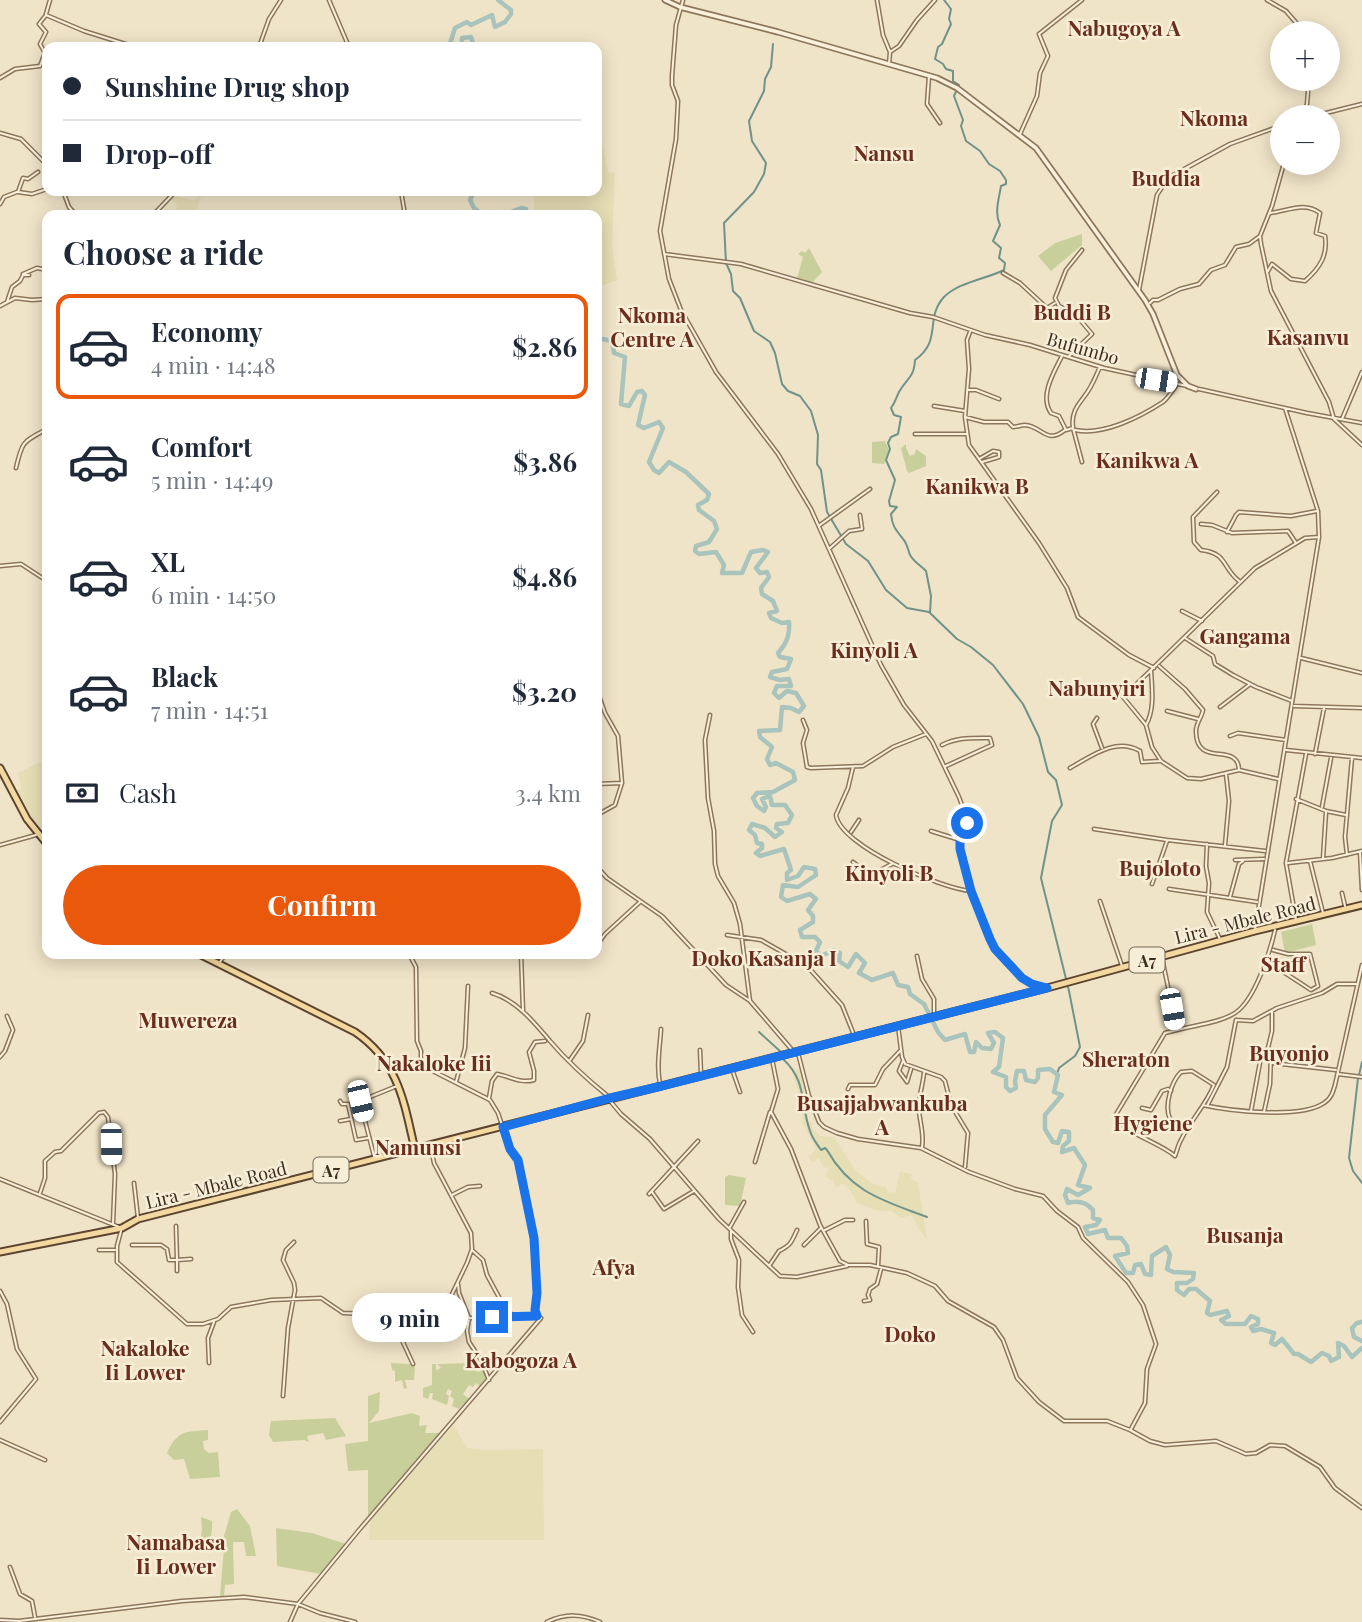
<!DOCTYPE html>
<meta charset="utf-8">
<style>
:root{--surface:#fff;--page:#f6f6f7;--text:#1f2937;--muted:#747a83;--line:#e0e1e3;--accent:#ea580c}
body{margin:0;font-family:"Playfair Display",serif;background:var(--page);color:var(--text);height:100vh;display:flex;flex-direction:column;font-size:26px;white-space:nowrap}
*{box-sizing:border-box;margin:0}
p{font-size:23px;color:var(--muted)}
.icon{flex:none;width:38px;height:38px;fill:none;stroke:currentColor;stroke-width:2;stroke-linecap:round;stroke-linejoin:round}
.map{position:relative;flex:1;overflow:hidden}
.details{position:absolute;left:42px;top:210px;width:560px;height:749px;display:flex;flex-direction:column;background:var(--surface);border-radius:14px;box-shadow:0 4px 18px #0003}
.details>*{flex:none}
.banner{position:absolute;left:42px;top:42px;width:560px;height:154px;border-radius:14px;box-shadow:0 4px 18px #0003;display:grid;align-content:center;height:154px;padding:0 21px;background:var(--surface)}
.controls{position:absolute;left:1270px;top:21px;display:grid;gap:14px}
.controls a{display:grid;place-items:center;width:70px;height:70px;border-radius:50%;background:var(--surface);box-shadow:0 4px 18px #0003;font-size:35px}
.end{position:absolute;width:32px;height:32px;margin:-16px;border:9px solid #1a73e8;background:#fff;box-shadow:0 0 0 4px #fff}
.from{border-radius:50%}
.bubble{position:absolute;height:49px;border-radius:24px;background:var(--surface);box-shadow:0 4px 18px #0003;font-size:23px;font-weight:700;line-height:49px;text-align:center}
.car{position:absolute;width:21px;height:42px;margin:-21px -10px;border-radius:9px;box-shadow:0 0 5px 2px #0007;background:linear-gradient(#fff 24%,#345 0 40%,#fff 0 76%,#345 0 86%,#fff 0)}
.banner b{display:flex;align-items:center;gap:24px;height:66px;font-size:26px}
.banner b+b{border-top:2px solid var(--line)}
.banner i{width:18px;height:18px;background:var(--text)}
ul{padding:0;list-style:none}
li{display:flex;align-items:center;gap:21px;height:105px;margin:0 14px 10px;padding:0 7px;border:4px solid transparent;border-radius:14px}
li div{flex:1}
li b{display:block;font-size:26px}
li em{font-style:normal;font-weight:700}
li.selected{border-color:var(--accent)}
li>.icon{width:63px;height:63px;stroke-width:1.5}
h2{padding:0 21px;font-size:32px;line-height:84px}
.pay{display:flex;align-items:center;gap:18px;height:77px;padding:0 21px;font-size:26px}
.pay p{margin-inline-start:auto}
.action{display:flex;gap:14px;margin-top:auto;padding:14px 21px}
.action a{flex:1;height:80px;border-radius:42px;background:var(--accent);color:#fff;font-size:28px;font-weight:700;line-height:80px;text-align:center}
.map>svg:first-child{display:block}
.farmland{fill:#e6deb5}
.green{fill:#c9cf9b}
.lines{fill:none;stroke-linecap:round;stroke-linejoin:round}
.stream{stroke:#6f938a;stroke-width:2}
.river{stroke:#a9c4bc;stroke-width:4.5}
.minor-casing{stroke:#8d765c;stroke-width:5}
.tertiary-casing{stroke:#8d765c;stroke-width:7}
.primary-casing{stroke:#5b4430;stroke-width:9}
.minor{stroke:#faf1dc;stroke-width:2}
.tertiary{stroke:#faf1dc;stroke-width:3.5}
.primary{stroke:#f3d9a0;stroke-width:5}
.route{stroke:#1a73e8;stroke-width:9}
.labels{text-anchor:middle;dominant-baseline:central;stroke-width:5;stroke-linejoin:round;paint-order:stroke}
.shield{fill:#f7eed8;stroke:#756857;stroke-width:2}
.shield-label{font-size:16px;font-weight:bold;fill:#3d2e20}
.street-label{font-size:18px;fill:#3d2e20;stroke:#f7eed8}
.quarter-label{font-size:21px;font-weight:bold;fill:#6b2e1e;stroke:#f7eed8}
</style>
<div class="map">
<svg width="1362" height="1622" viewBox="0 0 1362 1622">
<rect width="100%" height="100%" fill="#f0e4c8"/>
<path class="farmland" d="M597 113 608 172 615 173 612 246 617 280 597 288V215H534V191H597Z
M202 195 194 215H175L177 204 171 200 175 196 193 200Z
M47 759V838L38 829 16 791 22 789 18 773Z
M801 1067 808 1096 804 1097 808 1111 805 1112 808 1122H812V1128L820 1136 834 1137 856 1171 875 1185 886 1187 888 1192 895 1193 900 1172 912 1174 911 1178 918 1183 927 1239 918 1228 913 1217 910 1215 902 1218 891 1211 876 1210 857 1203 851 1191 842 1183 836 1188 833 1180H830L825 1174 830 1169 827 1167 824 1168 819 1158 812 1163 809 1156 816 1149 803 1124 797 1087 792 1073Z
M454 1425 467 1448 487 1450 543 1449 544 1540H369L370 1521Z"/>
<path class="green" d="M1082 234V245L1051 271 1038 256 1055 243Z
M809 248 822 272 812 283 797 278 803 257 798 254 802 251 805 253Z
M885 441 889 450 884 464 872 463V442Z
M906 444V448L910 456 915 454 916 449 926 456V466L909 473 907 471 901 448Z
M1312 924 1316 945 1285 953 1281 932Z
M729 1175 746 1178 740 1206 725 1205V1177Z
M391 1363 411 1364 415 1367 414 1380H405L407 1388 404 1389 402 1380 395 1382V1371L392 1370Z
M469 1363 471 1367 478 1372 483 1370 487 1380 480 1387 476 1383 473 1387 469 1385 463 1394 469 1399 459 1409 452 1406 454 1399 450 1396 452 1391 448 1389 446 1394 449 1396 447 1405 432 1399 433 1393H430L428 1399 423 1397V1388L432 1385V1364H436V1370L441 1368 437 1364Z
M380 1392 379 1411 369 1423 412 1413 420 1416 419 1426 427 1425 425 1433H441L368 1518V1470L348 1471 345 1444 368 1441V1396Z
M335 1418 346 1436 326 1440 323 1433 307 1436 309 1442 304 1440 273 1442 269 1435 271 1421Z
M208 1430V1440L203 1441 204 1449 209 1453 218 1452 220 1477 190 1479 184 1459 174 1460 167 1453C178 1430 184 1432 208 1430Z
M237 1509 250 1526 256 1556H246L244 1542H233L234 1584 225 1585 224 1596H220L224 1548 221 1546 231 1512Z
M201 1517 212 1521C213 1535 209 1539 209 1551L202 1552 198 1550 202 1530Z
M276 1528 312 1533 346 1544 321 1574 277 1566Z"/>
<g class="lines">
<path class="stream" d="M773 44 771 67 765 79 764 91 749 121 752 141 766 163 764 174 754 192 724 223 726 263 731 274 733 291 740 298 754 331 770 342 775 353 782 384 788 391 800 396 811 411 818 435 817 464 821 470 827 512 846 544 868 561 886 590 907 608 929 612 957 639 971 647 993 665 1023 704 1039 737 1048 772 1056 780 1062 805 1052 821 1041 878 1069 991 1080 1047 1075 1056 1059 1068 1057 1074
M930 613 931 596 926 571C920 565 914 562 910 555 908 550 907 543 903 539 896 530 892 526 891 514L897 507 890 506 889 501 895 480 886 460 890 449 888 443 891 437 898 434 901 417 894 415 891 408C895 403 896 398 899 392 907 378 914 378 915 360 943 340 924 319 944 297 959 282 986 279 1004 270L1005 263 999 258 1001 248 993 241 1000 225C994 212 999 199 1001 186L1006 184V180L1000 171 989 164 980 151 966 141 961 126 963 120 954 96 959 85 953 81V71L946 69 943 64 935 59 938 47 942 44 951 24 949 19 951 9 944 0
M872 1029 894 1024
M759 1032 781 1052
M855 1034 867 1031
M778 1054 789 1051
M783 1059C807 1081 800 1103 810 1131 812 1138 817 1144 821 1150L825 1148 827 1150C851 1193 885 1201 927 1217
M1359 1075 1362 1062
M1358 1078 1349 1158 1353 1171 1362 1183"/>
<path class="river" d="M449 47 455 28 467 22 471 25 492 15 495 27 505 22 511 14V10L498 0
M462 47V38L471 37 474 47
M478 191 473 193 470 200 474 208 483 215
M503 215 521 208 526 209 527 215
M597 338 612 341 614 353 625 357 621 404 629 406 637 392 642 391 645 395 638 425 644 428 659 422 663 428 649 462 654 470 659 473 669 462 686 472 709 494 707 500 698 505 699 510 714 521 717 529 709 542 696 546 695 551 699 554 716 552 724 565 722 573H742L751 552 763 550 768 552 756 568 760 573 767 572 769 577 761 588 762 594 773 601 777 611 769 613 771 618 782 623 789 622C790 635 787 643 778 653L780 657 791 659 787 669 772 672 770 677 780 680 789 679 791 686H777L774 693 779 698 787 691 796 693 804 706 799 712 791 708 782 707 780 730 759 731 760 737 772 747 767 759 770 765 776 763 793 772 795 780 773 792 757 793 753 798 757 806 764 811 766 807 762 799 770 796 772 805H785L792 815 788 823 777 824 776 828 782 832 775 837 765 828 752 824 749 830 755 835 757 843 762 844V848L756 853 760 856 784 849 791 870 787 873V880L798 876 804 867 815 869 816 875 798 887 783 885 781 897 787 901 810 894 816 899 808 910 813 916V922L800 930 802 937H815L820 942 816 951 821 956 834 950 840 953 839 961 848 967 856 954 865 963 859 973 872 980 893 973 898 985 908 987 910 994 924 1004 938 1032 945 1040 965 1034 970 1052H974L976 1042 982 1048 991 1049 994 1043 988 1033 995 1032 1003 1038 999 1067 993 1072 1006 1077V1087L1010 1091 1016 1088 1015 1081 1017 1071H1024L1026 1080 1035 1082 1038 1078V1070L1050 1069 1058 1075 1054 1092 1062 1095 1045 1115V1129L1053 1142 1058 1143 1062 1131 1069 1132V1141L1063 1146 1062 1152 1074 1148 1085 1165 1078 1185 1090 1188 1078 1195 1067 1189 1065 1195 1068 1203C1078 1200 1086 1202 1093 1210V1218L1100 1220 1096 1225 1085 1227 1088 1234 1105 1230 1108 1238H1121L1127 1246 1128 1253 1115 1256 1126 1273H1133L1135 1265 1141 1264 1145 1274 1151 1275 1152 1256 1166 1247 1170 1255 1167 1269 1173 1272 1194 1273 1193 1279 1187 1283H1177V1290L1184 1295 1189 1289H1196L1210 1301 1207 1313 1210 1315 1227 1311 1229 1316 1221 1320 1226 1324H1245L1251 1316 1258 1319V1324L1251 1327 1253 1331 1261 1329 1274 1333 1271 1343 1275 1345 1282 1339 1294 1354H1298L1311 1362 1322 1353 1329 1356 1331 1361 1339 1357 1338 1343 1344 1346 1352 1357 1362 1348
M1362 1322 1357 1323 1352 1328 1354 1337 1362 1341"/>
<g class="minor-casing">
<path id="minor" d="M329 0 349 47
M683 0 676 25 672 76V85L678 101 676 139 660 231 669 279 681 310 716 372 778 454 811 509 881 665 904 705 932 741 959 797 966 816V825L960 841V849L971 891 990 939 995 949 1022 978 1032 984 1043 987
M877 0 883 35 890 52 889 64
M1267 0 1286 11 1305 33
M46 14 50 0
M259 47 269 19 281 0
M890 52 899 46 917 20 935 0
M929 76 927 104 940 123
M0 78 15 69 40 66 45 53 40 44 46 32 39 24 46 15 84 31 135 47
M1302 117 1307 104 1309 79
M1310 117 1362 104
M0 133 21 139 47 165
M1020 134 1037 96 1040 73 1048 56 1039 34 1082 0
M1284 163 1272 206 1260 236 1261 244 1271 291 1329 402 1334 419 1362 445
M38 172 28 179 23 178 18 192 32 194 47 189
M63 191 69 207 76 215
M401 191 405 215
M0 204 4 197 17 192
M153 215 176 191
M664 254 741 264 910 313 933 317 985 335 1030 345 1104 368 1187 386
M1268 271 1272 264 1291 279 1305 281C1320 268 1328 255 1325 236L1316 233 1320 213C1304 201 1288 211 1270 213
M1003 273 1020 283 1047 308 1055 303
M23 274 37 268 42 269
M1139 290 1157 195 1168 178 1230 144 1283 125
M7 302 12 287 20 281 23 275H29
M1150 303 1153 300H1158L1180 289 1199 284 1211 270 1225 265 1236 247 1249 244 1260 236
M0 306 15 298 32 300 47 299
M970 332 967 340 969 369 965 417 969 445 1039 543 1067 588 1078 617 1129 655 1154 668
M1062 356C1054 372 1039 396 1051 413L1059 416 1066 430 1073 428 1082 462
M1069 356 1092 334 1076 315 1059 306 1055 298 1066 270 1082 250
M1199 389 1307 413 1362 423
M968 390H976L999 399
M934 406 965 411
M965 417 984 422H1008L1013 427C1017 427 1021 425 1025 425 1042 426 1046 445 1065 430
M1342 419 1362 372
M1073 427C1070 407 1085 400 1092 384 1095 379 1097 373 1100 367
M1075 430C1103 436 1140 417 1163 402 1168 398 1173 390 1177 384
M915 434H966
M979 459 993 451 999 452V457L982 462
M16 468C22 441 23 442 47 429
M1217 492 1193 517 1194 542 1201 550C1228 553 1222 568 1239 581
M1201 524 1212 525 1232 533 1288 531 1296 543
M820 525 870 489
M1227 532 1236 515 1239 512 1291 516 1317 511
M829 549 849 531 862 529 860 515
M0 566 21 564 47 581
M1182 611 1202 621
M1185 638 1213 656 1215 664 1233 675 1256 687 1292 701
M1301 658 1362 673
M1159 666 1185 689 1203 710C1202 717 1196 723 1196 731 1196 769 1237 741 1239 769
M1151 670 1123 697 1146 725 1152 747 1161 761 1187 778 1201 779 1239 770 1278 779
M597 690 605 713 618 736 622 783 597 784
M1294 706 1362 708
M1220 707 1249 685
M1167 711 1198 719
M710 715 705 740 708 798 714 831 715 864 718 876 734 903 740 924 750 1001
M1097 718 1093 724 1102 748
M803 720 807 730 803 743 807 767 811 768 863 766 893 747 926 734
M1146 725C1155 709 1152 689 1151 670L1255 568 1305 538 1319 537
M1230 736 1238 733 1286 740
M942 745C958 737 971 738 990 738L992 745 946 766
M1286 750 1362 758
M1315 754 1324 708
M853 767 848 788 836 815C840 846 942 889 971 891
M1070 768C1092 756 1115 737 1140 751L1142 762 1160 761
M1296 799 1326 811 1346 815
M1322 807 1331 758
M597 815 615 805 622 783
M1094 829 1167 840 1265 851
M931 831 960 840
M851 832 859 820
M1207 844 1206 866 1209 883 1207 912 1220 939
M0 845 36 835
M1225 845 1229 801 1226 774
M1360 852 1362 890
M1347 855 1345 837 1352 758
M1323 858 1326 812
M1235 860 1264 859
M1310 861 1323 913
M853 862 867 873 877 872 892 864
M1288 863 1332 858 1362 851
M597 867 607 878 662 916 726 985 750 1001 793 1051
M1152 884 1167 841
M1169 889 1257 902
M1342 893 1345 906
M1230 897 1239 864 1243 861
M1100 901 1122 966
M1296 920 1286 863 1306 754
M1255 930 1319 537 1318 511 1285 408
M727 935 761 940 807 966 842 1005 854 1035
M597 945 605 934 640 902
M521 954 523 1010
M917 956 922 979 934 999V1013
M1162 958 1177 1030C1195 1025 1219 1023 1235 1013 1255 1000 1270 952 1275 930
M1268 962 1311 990 1318 986 1310 954H1288L1273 950
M219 963 226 954
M492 993C516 1000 534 1022 550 1041 567 1061 588 1080 609 1097
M898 1026 902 1057 905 1064 941 1077 945 1081 951 1105 968 1133 965 1167
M1177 1030 1165 1033 1115 1116C1123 1133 1159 1142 1175 1156 1177 1151 1178 1145 1181 1140 1190 1121 1206 1105 1214 1085L1192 1071 1181 1072C1171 1082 1164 1106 1170 1119L1189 1128
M700 1050 701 1074
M798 1053 809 1096 819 1122 824 1127 837 1133 858 1139 921 1148 969 1172 1015 1189 1043 1196 1057 1211 1078 1227 1083 1238 1128 1282 1143 1305 1156 1344 1147 1369 1145 1403 1131 1429
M0 1057 5 1051 13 1030 7 1016
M772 1059 778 1089 771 1112 791 1149 820 1225 840 1261 848 1265H870L907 1273 935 1286 948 1301 994 1327 1003 1340 1017 1378 1039 1402 1064 1421H1107L1130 1430 1150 1441 1165 1445 1216 1441 1246 1454 1256 1453 1270 1445 1285 1446 1320 1467 1335 1488 1362 1508
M570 1060 583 1041 588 1015
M903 1061 899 1071 907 1082 911 1069
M1272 1063 1336 1070
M732 1069 740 1092
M1338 1074 1362 1077
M456 1082 465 1048 468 986
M660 1083C656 1067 660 1047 661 1029
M848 1089 850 1085H875L883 1069 901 1050
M489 1098 492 1081 497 1074C509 1076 521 1084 534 1080V1071L529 1052 535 1042 545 1041
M340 1101 342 1104H348L356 1140 368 1138
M611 1102 621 1114 650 1139 719 1219 780 1276 797 1277 847 1266
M1203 1105C1230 1111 1301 1119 1324 1103 1331 1099 1333 1092 1335 1085L1362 965
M1207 1106 1227 1067 1236 1020 1253 1021 1277 1008 1322 993 1337 984H1356
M1142 1108 1151 1110 1162 1091 1168 1089 1171 1091
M1251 1111 1261 1057 1268 1048
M1264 1112 1270 1084 1271 1055 1268 1048 1272 1031V1011
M340 1121 351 1119
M922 1147C925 1131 917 1116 919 1101 920 1093 923 1083 924 1073
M374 1156 360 1101 397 1086
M755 1162 770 1112
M0 1179 119 1227
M134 1183 138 1218
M652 1192 664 1209 694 1191
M40 1193 45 1178V1161L55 1152 61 1151 99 1113 104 1112 108 1117 115 1174 113 1223
M649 1194 698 1141
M452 1195 468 1187 480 1186
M866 1221 867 1244 879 1247 878 1266
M730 1227 744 1202
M825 1230 845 1220H853
M121 1231 117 1246V1262L187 1324H203L218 1319 231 1307 271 1300 321 1298 343 1313 367 1314 405 1324 425 1325 440 1319 467 1263 472 1249 471 1233 434 1163 431 1148
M731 1231V1239L739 1260 738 1287 742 1315 753 1332
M132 1245H161L167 1249 169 1260H177L176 1226
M804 1245 821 1228
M99 1250H115
M472 1250 483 1260 487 1275 507 1312 516 1316H536
M769 1266 779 1251C791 1245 791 1243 797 1230
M177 1271V1260L191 1259
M458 1284 459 1293 469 1318 467 1331 469 1342 481 1360 489 1380
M0 1291 7 1304 17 1349 36 1379 0 1422
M864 1301 870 1300 868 1295 870 1289 877 1284 881 1269
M440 1319 511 1317
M402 1324 401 1338 413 1364
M209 1363 208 1338 214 1322
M283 1396 288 1328 295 1290 294 1283 283 1260 286 1250 294 1242
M0 1440 45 1460
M10 1567 20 1594 32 1601 35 1617
M0 1620 19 1621 182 1601 244 1597 298 1604 320 1613 355 1622
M290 1622 298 1604 359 1530 541 1318 537 1316 535 1310 537 1293 534 1238 518 1160 510 1149 498 1113 490 1100 421 1065V1051L417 1041 416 967 409 954
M547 1622C566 1613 582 1614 600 1622"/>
</g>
<g class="tertiary-casing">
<path id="tertiary" d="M665 0 680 7 778 32 937 78 957 88 1036 148 1145 300 1153 314 1177 375 1188 386 1196 389"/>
</g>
<g class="primary-casing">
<path id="primary" d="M0 768 27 819 47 844
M199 954 355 1032C399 1062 404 1102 415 1150
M0 1252 122 1228 138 1219 1047 988 1255 931 1362 905"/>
</g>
<use href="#minor" class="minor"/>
<use href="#tertiary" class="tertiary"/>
<use href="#primary" class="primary"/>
</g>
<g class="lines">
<path class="route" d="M492 1317 537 1316 535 1310 537 1293 534 1238 518 1160 510 1149 503 1127 610 1098 662 1086 1047 988 1032 984 1022 978 995 949 990 939 971 891 960 849V841L967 823"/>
</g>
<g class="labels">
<g class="shield">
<rect x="1129.5" y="947.5" width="35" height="25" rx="5"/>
<rect x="313.5" y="1157.5" width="35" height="25" rx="5"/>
</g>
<g class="shield-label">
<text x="1147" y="960">A7</text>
<text x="331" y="1170">A7</text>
</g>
<g class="street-label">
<text transform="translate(1083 348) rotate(16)">Bufumbo</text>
<text transform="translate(1245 920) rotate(-14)">Lira - Mbale Road</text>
<text transform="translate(216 1185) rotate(-14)">Lira - Mbale Road</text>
</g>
<g class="quarter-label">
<text x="1124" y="27">Nabugoya A</text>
<text x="1214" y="117">Nkoma</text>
<text x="884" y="152">Nansu</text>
<text x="1166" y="177">Buddia</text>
<text x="1072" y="311">Buddi B</text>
<text x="652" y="314">Nkoma<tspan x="652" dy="24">Centre A</tspan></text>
<text x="1308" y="336">Kasanvu</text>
<text x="1147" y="459">Kanikwa A</text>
<text x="977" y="485">Kanikwa B</text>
<text x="1245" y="635">Gangama</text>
<text x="874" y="649">Kinyoli A</text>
<text x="1097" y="687">Nabunyiri</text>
<text x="1160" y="867">Bujoloto</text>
<text x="889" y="872">Kinyoli B</text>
<text x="764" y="957">Doko Kasanja I</text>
<text x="1283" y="963">Staff</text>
<text x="188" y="1019">Muwereza</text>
<text x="1289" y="1052">Buyonjo</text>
<text x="1126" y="1058">Sheraton</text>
<text x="434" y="1062">Nakaloke Iii</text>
<text x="882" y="1102">Busajjabwankuba<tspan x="882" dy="24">A</tspan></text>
<text x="1153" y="1122">Hygiene</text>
<text x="418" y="1146">Namunsi</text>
<text x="1245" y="1234">Busanja</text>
<text x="614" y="1266">Afya</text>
<text x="910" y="1333">Doko</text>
<text x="145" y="1347">Nakaloke<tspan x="145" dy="24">Ii Lower</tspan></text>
<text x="521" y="1359">Kabogoza A</text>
<text x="176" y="1541">Namabasa<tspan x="176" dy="24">Ii Lower</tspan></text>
</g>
</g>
</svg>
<div class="controls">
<a>+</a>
<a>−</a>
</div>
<i class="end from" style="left:967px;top:823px"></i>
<i class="end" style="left:492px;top:1317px"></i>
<div class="bubble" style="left:352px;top:1293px;width:116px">9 min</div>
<i class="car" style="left:1156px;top:380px;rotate:99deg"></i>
<i class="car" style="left:1172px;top:1009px;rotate:170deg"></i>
<i class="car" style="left:360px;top:1101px;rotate:167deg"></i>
<i class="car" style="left:111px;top:1144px;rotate:179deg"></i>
<div class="banner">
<b><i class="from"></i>Sunshine Drug shop</b>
<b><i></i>Drop-off</b>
</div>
<section class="details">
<h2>Choose a ride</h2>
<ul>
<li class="selected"><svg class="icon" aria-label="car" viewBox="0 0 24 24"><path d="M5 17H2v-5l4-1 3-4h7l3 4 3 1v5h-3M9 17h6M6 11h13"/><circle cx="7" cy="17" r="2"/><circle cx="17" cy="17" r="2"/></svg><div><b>Economy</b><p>4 min · 14:48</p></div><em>$2.86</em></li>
<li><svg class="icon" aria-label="car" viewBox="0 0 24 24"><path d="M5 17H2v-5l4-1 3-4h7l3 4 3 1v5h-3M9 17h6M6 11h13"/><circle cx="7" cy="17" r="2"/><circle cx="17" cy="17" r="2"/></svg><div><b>Comfort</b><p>5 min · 14:49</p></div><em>$3.86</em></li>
<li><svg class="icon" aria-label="car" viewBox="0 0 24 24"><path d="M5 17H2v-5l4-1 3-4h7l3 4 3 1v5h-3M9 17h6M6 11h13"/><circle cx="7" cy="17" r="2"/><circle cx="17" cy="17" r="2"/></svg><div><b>XL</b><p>6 min · 14:50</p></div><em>$4.86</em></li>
<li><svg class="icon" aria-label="car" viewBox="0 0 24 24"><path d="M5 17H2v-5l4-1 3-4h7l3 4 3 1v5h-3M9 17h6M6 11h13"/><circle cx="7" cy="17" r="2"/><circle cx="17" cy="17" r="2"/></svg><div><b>Black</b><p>7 min · 14:51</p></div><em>$3.20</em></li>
</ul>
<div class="pay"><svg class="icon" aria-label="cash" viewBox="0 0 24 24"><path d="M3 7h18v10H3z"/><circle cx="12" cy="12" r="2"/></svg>Cash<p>3.4 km</p></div>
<div class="action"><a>Confirm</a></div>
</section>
</div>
